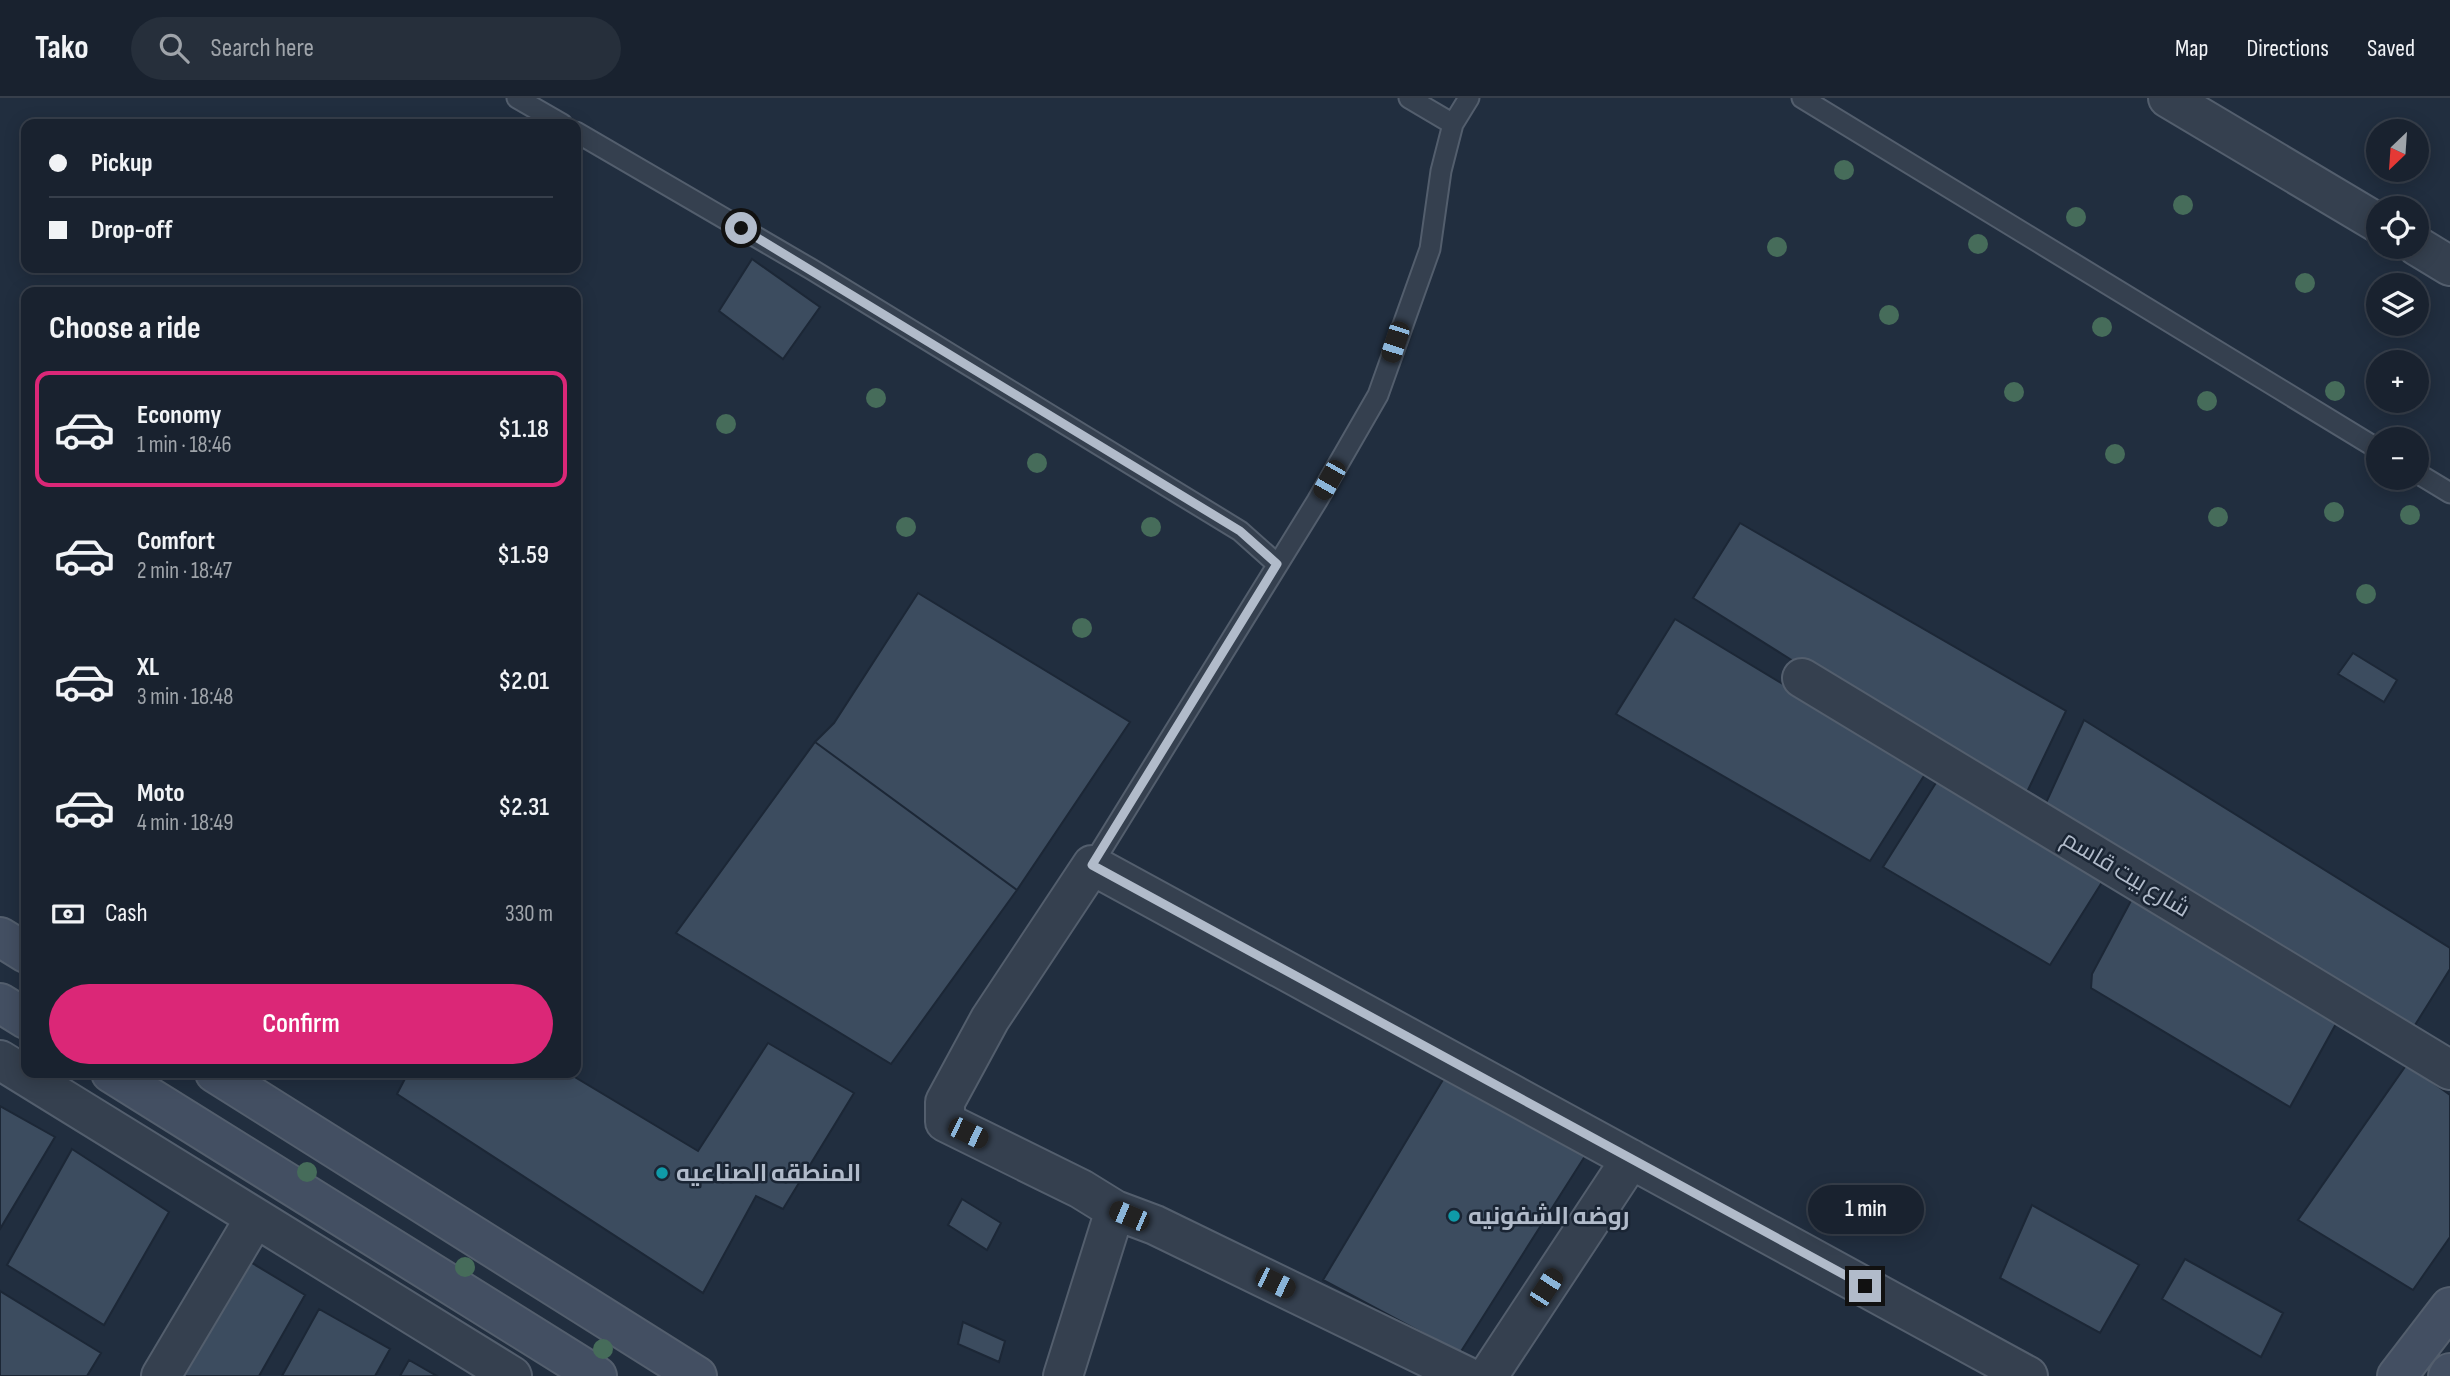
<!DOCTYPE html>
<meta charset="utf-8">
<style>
:root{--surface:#19222f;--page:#262f3b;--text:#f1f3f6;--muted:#9fa4aa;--line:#373f4b;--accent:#db2777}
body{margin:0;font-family:"Sofia Sans Condensed",Cairo,sans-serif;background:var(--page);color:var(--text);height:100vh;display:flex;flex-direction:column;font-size:26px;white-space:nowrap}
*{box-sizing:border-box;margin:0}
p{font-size:23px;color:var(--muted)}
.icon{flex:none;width:38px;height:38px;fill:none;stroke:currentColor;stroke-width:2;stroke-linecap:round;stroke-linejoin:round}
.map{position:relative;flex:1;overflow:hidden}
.panel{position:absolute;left:21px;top:189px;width:560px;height:791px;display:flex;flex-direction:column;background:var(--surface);border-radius:14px;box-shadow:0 4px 18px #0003,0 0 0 2px var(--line)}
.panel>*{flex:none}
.banner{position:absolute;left:21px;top:21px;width:560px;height:154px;border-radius:14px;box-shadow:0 4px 18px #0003,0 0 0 2px var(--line);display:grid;align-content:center;height:154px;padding:0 28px;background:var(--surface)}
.needle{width:46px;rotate:205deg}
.controls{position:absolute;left:2366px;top:21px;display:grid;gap:14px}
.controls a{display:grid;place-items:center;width:63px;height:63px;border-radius:50%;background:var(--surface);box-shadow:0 4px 18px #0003,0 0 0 2px var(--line);font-size:35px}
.end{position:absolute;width:32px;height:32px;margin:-16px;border:9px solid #b1bbca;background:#111;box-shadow:0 0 0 4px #111}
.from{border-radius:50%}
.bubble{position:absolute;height:49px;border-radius:24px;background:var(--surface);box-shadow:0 4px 18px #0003,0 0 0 2px var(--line);font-size:23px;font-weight:600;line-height:49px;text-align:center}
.car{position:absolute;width:21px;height:42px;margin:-21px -10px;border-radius:9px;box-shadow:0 0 5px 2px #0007;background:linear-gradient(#222 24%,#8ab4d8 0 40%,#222 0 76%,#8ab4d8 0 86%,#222 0)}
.banner b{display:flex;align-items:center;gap:24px;height:66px;font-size:26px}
.banner b+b{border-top:2px solid var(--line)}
.banner i{width:18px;height:18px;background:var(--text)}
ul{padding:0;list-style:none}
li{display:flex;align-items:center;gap:21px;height:116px;margin:0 14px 10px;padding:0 14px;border:4px solid transparent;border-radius:14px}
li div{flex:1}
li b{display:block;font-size:26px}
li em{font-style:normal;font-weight:600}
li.current{border-color:var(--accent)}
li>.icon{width:63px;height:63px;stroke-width:1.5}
h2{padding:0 28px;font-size:32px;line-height:84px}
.pay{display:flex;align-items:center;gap:18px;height:77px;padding:0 28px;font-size:26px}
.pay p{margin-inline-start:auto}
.cta{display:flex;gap:14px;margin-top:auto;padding:14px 28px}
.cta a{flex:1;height:80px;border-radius:42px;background:var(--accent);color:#fff;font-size:28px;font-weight:600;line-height:80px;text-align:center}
header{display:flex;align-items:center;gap:42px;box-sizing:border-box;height:98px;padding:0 35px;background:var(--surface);border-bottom:2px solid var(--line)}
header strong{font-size:33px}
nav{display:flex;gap:38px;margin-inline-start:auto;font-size:24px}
.search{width:490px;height:63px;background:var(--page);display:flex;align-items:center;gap:18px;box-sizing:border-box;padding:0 24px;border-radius:38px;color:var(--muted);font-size:26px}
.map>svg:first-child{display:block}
.building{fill:#3c4c5f;stroke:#1c2736;stroke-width:2}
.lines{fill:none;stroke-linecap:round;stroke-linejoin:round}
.service-casing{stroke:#535e6d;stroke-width:23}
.minor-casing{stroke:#535e6d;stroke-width:42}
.secondary-casing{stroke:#535e6d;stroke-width:42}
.service{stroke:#35404f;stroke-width:19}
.minor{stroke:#35404f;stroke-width:38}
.secondary{stroke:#434f62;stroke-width:38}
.tree{fill:#466c5a}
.route{stroke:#b1bbca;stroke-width:9}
.culture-dot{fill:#0f9aa8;stroke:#1a2534;stroke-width:2.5}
.labels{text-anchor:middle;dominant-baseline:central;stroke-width:5;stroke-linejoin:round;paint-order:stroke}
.street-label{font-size:24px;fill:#b1bbca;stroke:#1a2534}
.poi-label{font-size:24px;font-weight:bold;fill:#b1bbca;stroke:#1a2534;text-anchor:start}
</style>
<header>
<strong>Tako</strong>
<div class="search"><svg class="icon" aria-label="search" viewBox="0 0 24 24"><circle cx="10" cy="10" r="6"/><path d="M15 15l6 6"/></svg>Search here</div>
<nav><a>Map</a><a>Directions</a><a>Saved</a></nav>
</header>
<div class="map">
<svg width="2450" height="1278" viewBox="0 0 2450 1278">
<rect width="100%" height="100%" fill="#212e3f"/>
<path class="building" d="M752 161 820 209 783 261 719 213Z
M1740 425 2066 613 2027 694 1790 561 1693 500Z
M918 495 1130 624 1017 792 815 644 834 625Z
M1675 521 1927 673 1870 763 1616 616Z
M2353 555 2397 582 2384 604 2338 576Z
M2084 622 2450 850V871L2415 927H2408L2045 707Z
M815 644 1017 792 891 966 676 835Z
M1939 680 2104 781 2050 867 1883 769Z
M2133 799 2337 924 2290 1009 2091 890 2092 876Z
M768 945 854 995 783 1111 756 1098 703 1195 397 996 408 975H568L698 1053Z
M2407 966 2450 997V1139L2413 1192 2298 1122Z
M1444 980 1587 1055 1460 1255 1323 1182Z
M0 1008 55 1039 0 1131Z
M72 1051 169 1114 104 1227 7 1167Z
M962 1101 1001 1125 987 1152 948 1127Z
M2032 1107 2139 1167 2100 1235 2000 1180Z
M242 1159 305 1197 259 1278H180Z
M2185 1161 2283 1215 2261 1259 2162 1201Z
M0 1193 101 1255 87 1278H0Z
M319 1211 390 1251 375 1278H282Z
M963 1224 1005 1243 999 1264 958 1246Z
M409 1262 437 1278H400Z"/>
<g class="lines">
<g class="service-casing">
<path id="service" d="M517 0 562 26
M1409 0 1453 26
M1802 0 2378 351
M576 34 811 171 1240 433 1277 466
M2417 375 2450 395
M1092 767 1317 403 1378 297 1430 151 1441 73 1453 26 1469 0"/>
</g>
<g class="minor-casing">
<path id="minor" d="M2168 0 2378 125
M2417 148 2450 168
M1802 580 2450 972
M0 962 512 1278
M1115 1112 1155 1127 1466 1278
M161 1278 255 1120
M1063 1278 1115 1112 1081 1091 945 1024V1004L990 921 1092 767 2028 1278
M1488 1278 1631 1061"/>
</g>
<g class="secondary-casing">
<path id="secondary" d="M0 839 26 855
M0 905 26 921
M111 975 597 1278
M215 975 697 1278
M2397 1278 2450 1209
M2448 1278 2450 1275"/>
</g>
<use href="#service" class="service"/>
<use href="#minor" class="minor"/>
<use href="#secondary" class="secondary"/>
</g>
<g class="tree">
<circle cx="1844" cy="72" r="10"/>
<circle cx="2183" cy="107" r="10"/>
<circle cx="2076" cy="119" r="10"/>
<circle cx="1978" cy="146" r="10"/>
<circle cx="1777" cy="149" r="10"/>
<circle cx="2305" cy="185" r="10"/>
<circle cx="1889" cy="217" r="10"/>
<circle cx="2102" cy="229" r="10"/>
<circle cx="2335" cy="293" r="10"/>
<circle cx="2014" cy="294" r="10"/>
<circle cx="876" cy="300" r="10"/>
<circle cx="2207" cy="303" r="10"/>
<circle cx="726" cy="326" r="10"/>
<circle cx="2115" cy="356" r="10"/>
<circle cx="1037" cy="365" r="10"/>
<circle cx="2334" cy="414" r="10"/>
<circle cx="2410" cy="417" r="10"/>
<circle cx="2218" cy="419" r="10"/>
<circle cx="906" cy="429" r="10"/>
<circle cx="1151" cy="429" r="10"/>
<circle cx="2366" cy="496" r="10"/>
<circle cx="1082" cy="530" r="10"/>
<circle cx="307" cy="1074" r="10"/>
<circle cx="465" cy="1169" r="10"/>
<circle cx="603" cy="1251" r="10"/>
</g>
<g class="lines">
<path class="route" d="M741 130 1240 433 1277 466 1092 767 1865 1188"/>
</g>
<g class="culture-dot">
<circle cx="662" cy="1075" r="7"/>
<circle cx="1454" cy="1118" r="7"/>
</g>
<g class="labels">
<g class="street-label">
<text transform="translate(2126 776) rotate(31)">شارع بيت قاسم</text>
</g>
<g class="poi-label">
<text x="676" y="1075">المنطقه الصناعيه</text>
<text x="1468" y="1118">روضه الشفونيه</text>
</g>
</g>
</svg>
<div class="controls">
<a><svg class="needle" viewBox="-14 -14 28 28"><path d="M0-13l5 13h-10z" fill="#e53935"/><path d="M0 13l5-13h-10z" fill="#9fa4aa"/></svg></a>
<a><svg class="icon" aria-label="locate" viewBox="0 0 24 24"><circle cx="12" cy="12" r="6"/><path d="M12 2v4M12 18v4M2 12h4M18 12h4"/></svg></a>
<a><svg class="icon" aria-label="layers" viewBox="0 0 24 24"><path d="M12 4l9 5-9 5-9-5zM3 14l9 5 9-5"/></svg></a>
<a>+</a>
<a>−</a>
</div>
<i class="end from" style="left:741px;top:130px"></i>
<i class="end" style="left:1865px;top:1188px"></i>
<div class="bubble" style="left:1808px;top:1087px;width:116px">1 min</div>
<i class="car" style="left:1395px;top:244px;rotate:198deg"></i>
<i class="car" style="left:1329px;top:382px;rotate:210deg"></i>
<i class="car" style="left:968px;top:1035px;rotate:116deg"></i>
<i class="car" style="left:1129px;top:1118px;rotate:293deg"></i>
<i class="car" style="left:1275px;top:1185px;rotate:116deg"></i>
<i class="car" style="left:1546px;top:1190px;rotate:33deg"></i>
<div class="banner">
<b><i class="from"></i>Pickup</b>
<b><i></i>Drop-off</b>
</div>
<section class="panel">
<h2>Choose a ride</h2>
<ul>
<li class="current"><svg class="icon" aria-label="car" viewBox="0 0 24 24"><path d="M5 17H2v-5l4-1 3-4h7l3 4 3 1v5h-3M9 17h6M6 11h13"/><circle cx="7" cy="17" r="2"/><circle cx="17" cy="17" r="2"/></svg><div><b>Economy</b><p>1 min · 18:46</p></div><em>$1.18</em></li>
<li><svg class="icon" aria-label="car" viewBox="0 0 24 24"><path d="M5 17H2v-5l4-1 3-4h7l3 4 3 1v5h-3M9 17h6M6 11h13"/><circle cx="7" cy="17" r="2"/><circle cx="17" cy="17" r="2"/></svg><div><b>Comfort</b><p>2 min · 18:47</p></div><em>$1.59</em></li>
<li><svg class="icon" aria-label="car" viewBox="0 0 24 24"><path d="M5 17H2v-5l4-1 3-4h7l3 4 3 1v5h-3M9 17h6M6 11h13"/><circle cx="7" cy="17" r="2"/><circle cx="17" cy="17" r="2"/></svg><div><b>XL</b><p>3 min · 18:48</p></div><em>$2.01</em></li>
<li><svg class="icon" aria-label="car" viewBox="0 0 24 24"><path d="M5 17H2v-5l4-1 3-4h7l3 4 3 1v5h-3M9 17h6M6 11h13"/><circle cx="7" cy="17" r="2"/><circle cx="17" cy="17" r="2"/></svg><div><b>Moto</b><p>4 min · 18:49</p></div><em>$2.31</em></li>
</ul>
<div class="pay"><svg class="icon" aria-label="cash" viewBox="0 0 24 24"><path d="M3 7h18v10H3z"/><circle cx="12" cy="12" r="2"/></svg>Cash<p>330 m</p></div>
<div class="cta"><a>Confirm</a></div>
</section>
</div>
